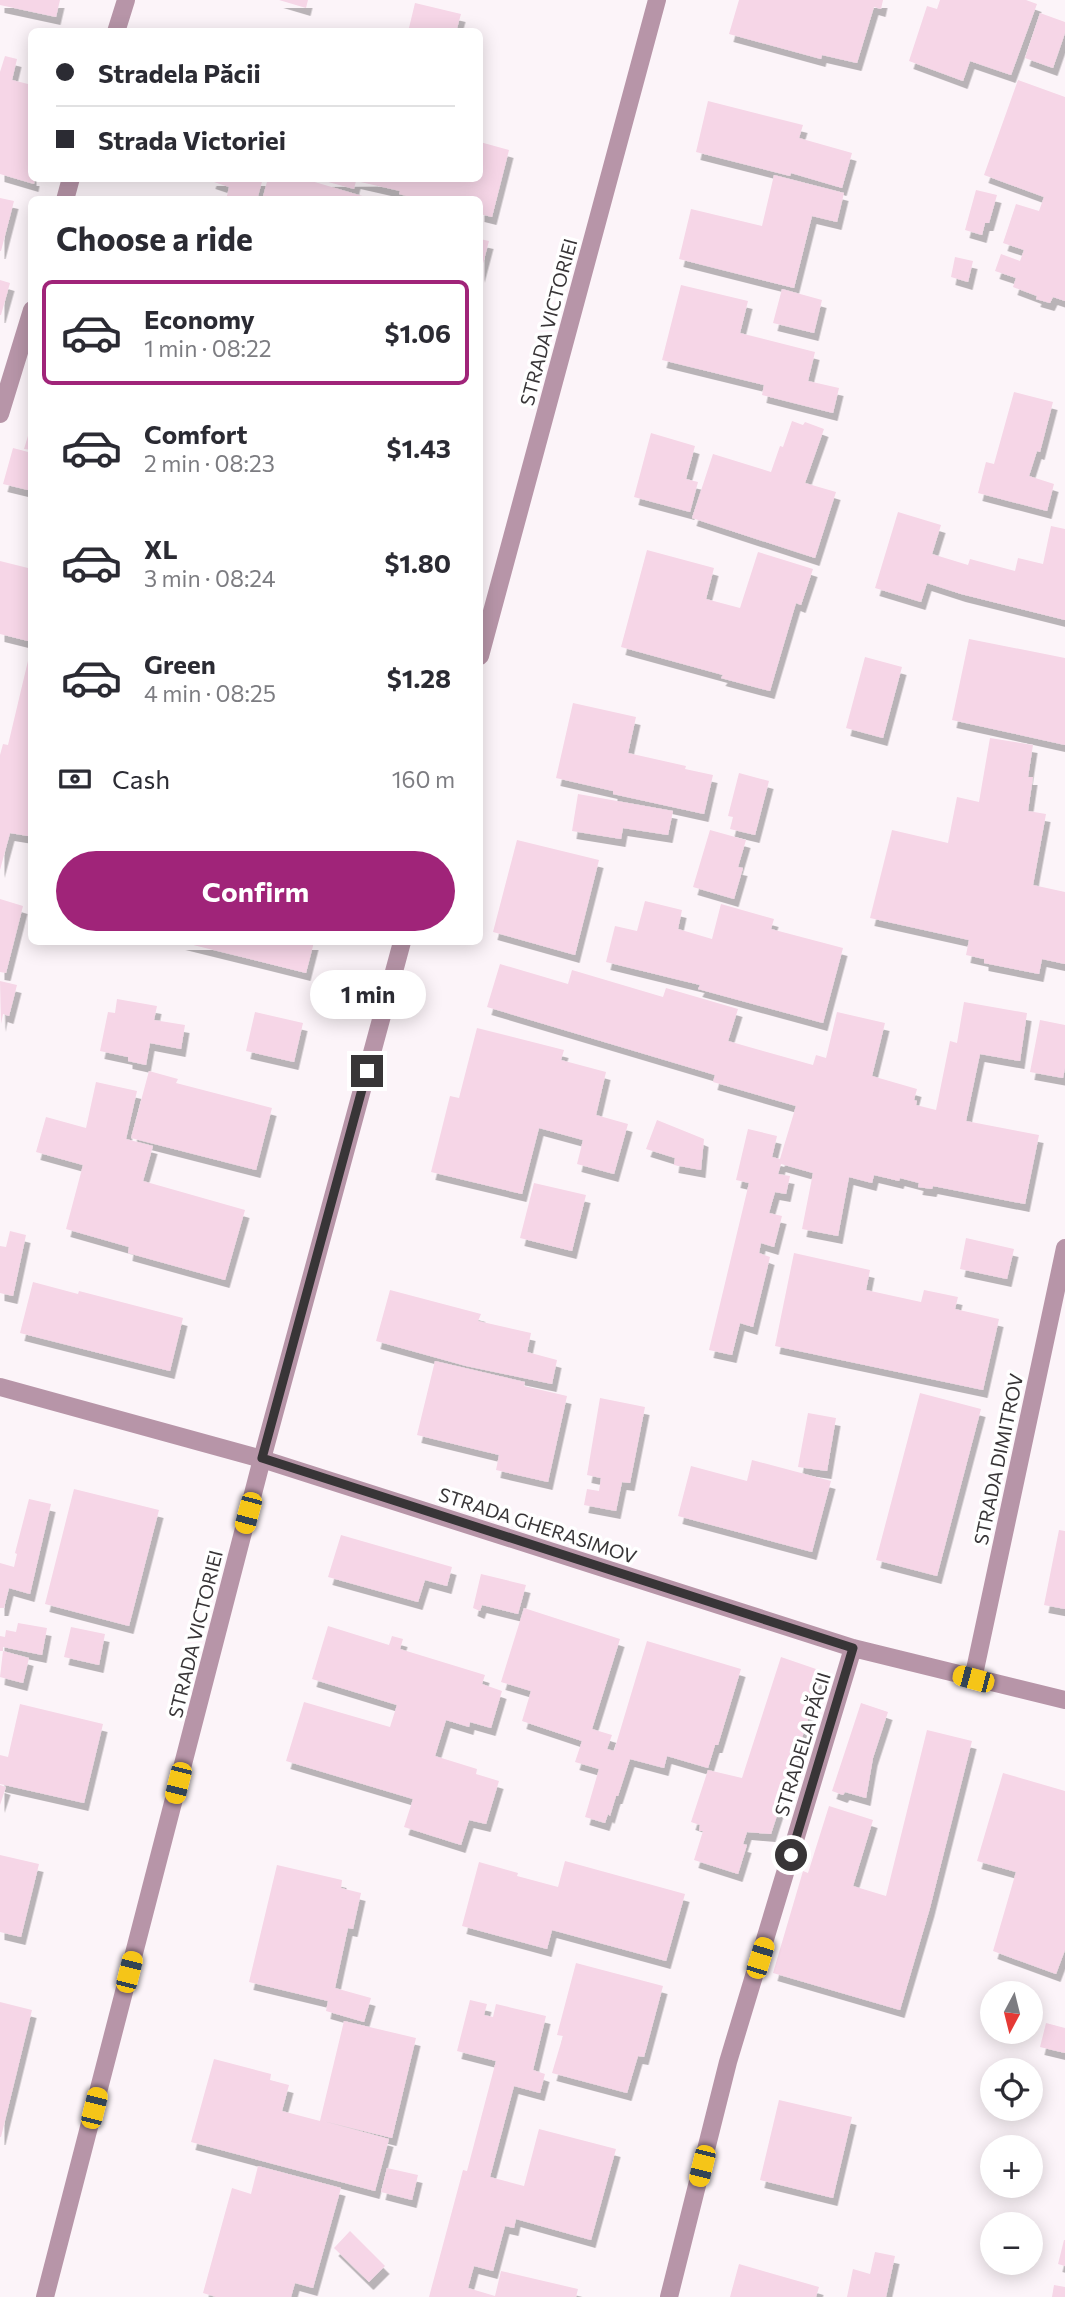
<!DOCTYPE html>
<meta charset="utf-8">
<style>
:root{--surface:#fff;--page:#f7f7f7;--text:#2b2b33;--muted:#7c7c81;--line:#e1e1e2;--accent:#a02479}
body{margin:0;font-family:Commissioner,sans-serif;background:var(--page);color:var(--text);height:100vh;display:flex;flex-direction:column;font-size:26px;white-space:nowrap}
*{box-sizing:border-box;margin:0}
p{font-size:23px;color:var(--muted)}
.icon{flex:none;width:38px;height:38px;fill:none;stroke:currentColor;stroke-width:2;stroke-linecap:round;stroke-linejoin:round}
.map{position:relative;flex:1;overflow:hidden}
.details{position:absolute;left:28px;top:196px;width:455px;height:749px;display:flex;flex-direction:column;background:var(--surface);border-radius:10px;box-shadow:0 4px 18px #0003}
.details>*{flex:none}
.banner{position:absolute;left:28px;top:28px;width:455px;height:154px;border-radius:10px;box-shadow:0 4px 18px #0003;display:grid;align-content:center;height:154px;padding:0 28px;background:var(--surface)}
.needle{width:46px;rotate:187deg}
.buttons{position:absolute;left:980px;top:1981px;display:grid;gap:14px}
.buttons a{display:grid;place-items:center;width:63px;height:63px;border-radius:50%;background:var(--surface);box-shadow:0 4px 18px #0003;font-size:35px}
.end{position:absolute;width:32px;height:32px;margin:-16px;border:9px solid #383537;background:#fff;box-shadow:0 0 0 4px #fff}
.from{border-radius:50%}
.bubble{position:absolute;height:49px;border-radius:24px;background:var(--surface);box-shadow:0 4px 18px #0003;font-size:23px;font-weight:700;line-height:49px;text-align:center}
.car{position:absolute;width:21px;height:42px;margin:-21px -10px;border-radius:9px;box-shadow:0 0 5px 2px #0007;background:linear-gradient(#f5c518 24%,#345 0 40%,#f5c518 0 76%,#345 0 86%,#f5c518 0)}
.banner b{display:flex;align-items:center;gap:24px;height:66px;font-size:26px}
.banner b+b{border-top:2px solid var(--line)}
.banner i{width:18px;height:18px;background:var(--text)}
ul{padding:0;list-style:none}
li{display:flex;align-items:center;gap:21px;height:105px;margin:0 14px 10px;padding:0 14px;border:4px solid transparent;border-radius:10px}
li div{flex:1}
li b{display:block;font-size:26px}
li em{font-style:normal;font-weight:700}
li.active{border-color:var(--accent)}
li>.icon{width:63px;height:63px;stroke-width:1.5}
h2{padding:0 28px;font-size:32px;line-height:84px}
.pay{display:flex;align-items:center;gap:18px;height:77px;padding:0 28px;font-size:26px}
.pay p{margin-inline-start:auto}
.action{display:flex;gap:14px;margin-top:auto;padding:14px 28px}
.action a{flex:1;height:80px;border-radius:42px;background:var(--accent);color:#fff;font-size:28px;font-weight:700;line-height:80px;text-align:center}
.map>svg:first-child{display:block}
.building{fill:#f6d6e7;filter:url(#shadow)}
.lines{fill:none;stroke-linecap:round;stroke-linejoin:round}
.street{stroke:#b795a8;stroke-width:18}
.route{stroke:#383537;stroke-width:9}
.labels{text-anchor:middle;dominant-baseline:central;stroke-width:7;stroke-linejoin:round;paint-order:stroke}
.street-label{font-size:19px;fill:#383537;stroke:#fff}
</style>
<div class="map">
<svg width="1065" height="2297" viewBox="0 0 1065 2297">
<defs>
<filter id="shadow"><feDropShadow dx="4.5" dy="8" stdDeviation="0" flood-color="#0004"/></filter>
</defs>
<rect width="100%" height="100%" fill="#fcf4f9"/>
<path class="building" d="M0 0H60L56 17 0 5Z
M279 0H308L306 8Z
M739 0H883L881 9 874 7 857 63 822 55 821 59 729 34Z
M940 0H1026L1037 4 1011 75 970 61 963 81 909 61 927 6 937 9Z
M415 3 461 14 456 32H408Z
M1040 13 1065 22V33L1053 68 1025 58Z
M5 56 17 59 12 80 32 85V178H35L34 184 0 174V72Z
M1018 80 1065 97V301L1053 297 1050 303 1036 299 1037 296 1013 287 1016 278 995 271 1001 254 1020 261 1024 250 1003 243 1016 204 1039 211 1044 197 984 175Z
M708 101 803 125 799 138 852 153 842 188 791 173 790 176 696 152Z
M480 142 509 150 492 217 480 214V200H421L399 194 400 191 356 181 354 189 317 179 480 178Z
M774 175 844 193 837 222 812 216 794 288 679 259 691 209 762 226Z
M212 178H263L257 200H226L229 187 211 181Z
M268 178H301L376 200H262Z
M976 190 997 195 989 223H985L982 235 965 230Z
M0 198 14 201 1 251H0Z
M480 239 489 241 480 275Z
M955 257 973 261 968 282 951 277Z
M0 280 10 283 1 315H0Z
M681 285 748 301 740 333 815 352 808 381 839 388 833 413 762 395 764 385 662 360Z
M782 289 822 300 814 333 773 323Z
M1014 392 1053 402 1040 452 1037 451 1029 476 1054 484 1047 511 978 493 986 462 994 464Z
M792 421 803 425 805 422 824 429 805 483 836 492 815 558 692 518 713 454 771 472 780 446 783 447Z
M31 426H32V450L24 449Z
M651 433 695 446 686 479 698 482 690 512 634 497Z
M13 448 32 453V491L3 484Z
M898 512 941 525 932 554 968 565 970 559 1015 571 1018 558 1043 564 1051 526 1065 529V620L961 594 927 583 921 602 875 588Z
M647 550 714 568 706 599 740 608 758 552 813 569 801 605 796 603 770 691 721 678 723 675 621 647Z
M0 561 32 569V642L0 634Z
M969 639 1065 658V745L952 720Z
M32 644V819L28 836 10 833 0 870V755L3 744 8 745Z
M865 657 902 667 883 738 846 728Z
M573 703 636 717 628 753 686 766 685 769 713 775 704 814 613 794V791L556 778Z
M990 738 1033 745 1028 777H1033L1028 811 1046 814 1033 885 1065 892V964L1042 959 1039 974 984 963V959L966 955 969 940 870 918 892 830 948 843 957 797 979 802Z
M739 773 769 781 755 835 730 829 733 817 728 816Z
M578 794 673 811 668 835 623 828 621 839 572 831Z
M710 830 746 840 738 867 743 868 734 899 693 887Z
M517 840 599 860 575 955 493 932Z
M0 899 23 906 6 973 0 972Z
M645 901 682 910 678 929 712 939 721 904 774 919 771 929 843 948 823 1023 698 989 700 985 606 962 615 926 637 931Z
M181 942H314L306 973Z
M500 964 568 984 572 970 663 997 666 988 738 1009 728 1041 813 1065 816 1055 826 1058 837 1012 885 1023 872 1076 917 1089 914 1100 917 1101 916 1105 936 1110 950 1041 957 1043 964 1002 1027 1013 1020 1061 980 1054 966 1121 1039 1135 1025 1204 933 1186 932 1189 918 1187 919 1183 900 1178 899 1181 874 1175 872 1183 849 1177 838 1236 802 1229 813 1173 781 1164 778 1174 790 1176 786 1194 775 1192 769 1213 782 1216 774 1247 761 1243 759 1253 770 1257 753 1327 740 1323 732 1355 709 1350 749 1183 736 1180 748 1129 777 1136 772 1157 780 1159 796 1106 713 1082 715 1075 487 1007Z
M0 981 17 985 9 1016 3 1014 1 1024Z
M117 999 157 1006 154 1020 185 1025 181 1049 150 1043 146 1065 128 1061V1057L100 1051 108 1012 115 1013Z
M255 1012 303 1023 294 1062 246 1051Z
M1040 1020 1065 1025V1068L1063 1078 1030 1072Z
M477 1028 564 1050 561 1060 606 1072 596 1115 628 1124 614 1174 577 1164 583 1140 539 1128 522 1194 431 1172 450 1096 459 1098Z
M149 1071 178 1079 176 1083 272 1108 256 1170 131 1138Z
M96 1082 137 1091 126 1139 153 1146 143 1181 245 1210 225 1280 128 1253 129 1247 66 1229 83 1165 36 1152 46 1117 86 1128Z
M657 1120 704 1139 701 1170 674 1165 675 1158 646 1149Z
M534 1183 586 1195 572 1251 520 1238Z
M10 1231 26 1235 13 1296 0 1293V1246L6 1247Z
M966 1238 1014 1249 1007 1279 960 1269Z
M794 1253 870 1270 866 1290 921 1302 924 1290 958 1297 955 1309 999 1319 983 1390 775 1346Z
M33 1282 78 1294 79 1291 183 1318 170 1371 20 1333Z
M390 1290 481 1314 478 1321 531 1333 527 1352 557 1360 552 1384 466 1366 376 1341Z
M435 1361 525 1382 524 1386 567 1396 548 1482 496 1470 499 1455 417 1435Z
M920 1393 981 1409 937 1576 876 1560Z
M600 1398 645 1407 630 1483 622 1482 616 1511 584 1505 587 1489 599 1491 601 1478 587 1475Z
M808 1413 836 1418 827 1471 798 1467Z
M752 1460 831 1481 812 1552 678 1516 691 1466 747 1481Z
M74 1489 159 1510 129 1626 45 1604Z
M29 1499 51 1504 30 1594 9 1588 4 1608H0V1563L14 1567 17 1554 15 1553Z
M1059 1530 1065 1531V1609L1044 1605Z
M341 1535 452 1567 447 1586 425 1580 418 1602 328 1577Z
M481 1574 526 1585 518 1614 482 1605 480 1611 473 1608Z
M524 1608 620 1639 592 1729 612 1735 607 1749 614 1751 647 1641 741 1669 718 1745H715L708 1768 667 1756 664 1768 630 1759 618 1796H616L610 1816 608 1814 605 1823 585 1817 599 1769 575 1762 582 1741 522 1721 531 1691 501 1682Z
M18 1623 47 1628 42 1655 3 1647V1651L29 1658 23 1683 0 1677 3 1651H0V1636L5 1637 6 1630 16 1632Z
M328 1626 389 1645 392 1636 403 1639 400 1649 485 1675 482 1684 502 1691 491 1728 470 1722 469 1727 446 1720 435 1756 477 1769 476 1774 499 1781 486 1824 469 1820 461 1845 404 1827 413 1799 286 1761 304 1702 390 1727 397 1705 312 1679Z
M71 1627 105 1634 99 1665 64 1657Z
M781 1657 816 1669 821 1679 771 1834 747 1832 743 1844 747 1845 738 1874 694 1860 703 1831H699L700 1825 691 1822 708 1770 742 1778Z
M861 1703 888 1712 873 1758 866 1798 845 1792 843 1795 832 1791Z
M20 1704 103 1724 84 1803 0 1784V1755L8 1757Z
M927 1730 972 1741 930 1908 900 2010 773 1973 803 1871 808 1873 829 1806 873 1820 853 1886 886 1896Z
M1003 1773 1065 1791V1950L1056 1974 993 1951 1016 1872 977 1861Z
M0 1785 6 1787 0 1805Z
M0 1855 39 1864 21 1937 0 1932Z
M565 1861 685 1894 666 1961 552 1930 547 1949 462 1926 479 1862 518 1873 517 1876 558 1887Z
M277 1865 342 1880 341 1888 361 1893 353 1929 348 1928 335 1988 371 1998 364 2022 326 2011 328 2001 249 1982Z
M576 1963 663 1986 644 2057 638 2056 627 2093 552 2073 563 2036 557 2035Z
M470 2000 487 2004 484 2015 493 2017 496 2004 546 2016 533 2070 545 2074 540 2093 514 2086 490 2177 524 2186 539 2129 616 2149 591 2240 516 2219 514 2228 505 2226 493 2271 474 2266 468 2288 495 2296 501 2271 578 2289 576 2297H429L463 2170 467 2171 496 2061 457 2051Z
M0 2002 32 2010 1 2137H0Z
M344 2021 416 2038 392 2138 323 2121 389 2139 375 2191 191 2142 214 2059 271 2074 270 2080 289 2085 282 2111 320 2121Z
M1046 2023 1065 2028V2053L1040 2047Z
M779 2100 852 2117 833 2198 760 2180Z
M258 2166 341 2188 313 2288 295 2283 291 2297H216L203 2293 232 2188 251 2194Z
M387 2168 418 2175 412 2200 381 2192Z
M350 2231 385 2266 369 2282 334 2248Z
M1064 2240H1065V2266L1058 2264Z
M875 2252 895 2256 886 2297H847L853 2269 870 2274Z
M739 2264 819 2287 816 2297H730Z
M1054 2285 1065 2287V2297H1052Z"/>
<g class="lines">
<path class="street" d="M116 32 126 0
M65 200 71 178
M0 414 32 310
M480 656 657 0
M0 1387 262 1459 853 1648 1065 1700
M973 1679 1065 1248
M45 2297 262 1459 402 942
M669 2297 728 2062 853 1648"/>
</g>
<g class="lines">
<path class="route" d="M367 1071 262 1458 853 1648 791 1855"/>
</g>
<g class="labels">
<g class="street-label">
<text transform="translate(548 322) rotate(-75)">STRADA VICTORIEI</text>
<text transform="translate(998 1459) rotate(-78)">STRADA DIMITROV</text>
<text transform="translate(538 1525) rotate(18)">STRADA GHERASIMOV</text>
<text transform="translate(195 1634) rotate(-76)">STRADA VICTORIEI</text>
<text transform="translate(802 1744) rotate(-73)">STRADELA PĂCII</text>
</g>
</g>
</svg>
<div class="buttons">
<a><svg class="needle" viewBox="-14 -14 28 28"><path d="M0-13l5 13h-10z" fill="#e53935"/><path d="M0 13l5-13h-10z" fill="#7c7c81"/></svg></a>
<a><svg class="icon" aria-label="locate" viewBox="0 0 24 24"><circle cx="12" cy="12" r="6"/><path d="M12 2v4M12 18v4M2 12h4M18 12h4"/></svg></a>
<a>+</a>
<a>−</a>
</div>
<i class="end from" style="left:791px;top:1855px"></i>
<i class="end" style="left:367px;top:1071px"></i>
<div class="bubble" style="left:310px;top:970px;width:116px">1 min</div>
<i class="car" style="left:248px;top:1513px;rotate:195deg"></i>
<i class="car" style="left:973px;top:1679px;rotate:285deg"></i>
<i class="car" style="left:178px;top:1783px;rotate:194deg"></i>
<i class="car" style="left:760px;top:1958px;rotate:17deg"></i>
<i class="car" style="left:129px;top:1972px;rotate:14deg"></i>
<i class="car" style="left:94px;top:2108px;rotate:14deg"></i>
<i class="car" style="left:702px;top:2166px;rotate:194deg"></i>
<div class="banner">
<b><i class="from"></i>Stradela Păcii</b>
<b><i></i>Strada Victoriei</b>
</div>
<section class="details">
<h2>Choose a ride</h2>
<ul>
<li class="active"><svg class="icon" aria-label="car" viewBox="0 0 24 24"><path d="M5 17H2v-5l4-1 3-4h7l3 4 3 1v5h-3M9 17h6M6 11h13"/><circle cx="7" cy="17" r="2"/><circle cx="17" cy="17" r="2"/></svg><div><b>Economy</b><p>1 min · 08:22</p></div><em>$1.06</em></li>
<li><svg class="icon" aria-label="car" viewBox="0 0 24 24"><path d="M5 17H2v-5l4-1 3-4h7l3 4 3 1v5h-3M9 17h6M6 11h13"/><circle cx="7" cy="17" r="2"/><circle cx="17" cy="17" r="2"/></svg><div><b>Comfort</b><p>2 min · 08:23</p></div><em>$1.43</em></li>
<li><svg class="icon" aria-label="car" viewBox="0 0 24 24"><path d="M5 17H2v-5l4-1 3-4h7l3 4 3 1v5h-3M9 17h6M6 11h13"/><circle cx="7" cy="17" r="2"/><circle cx="17" cy="17" r="2"/></svg><div><b>XL</b><p>3 min · 08:24</p></div><em>$1.80</em></li>
<li><svg class="icon" aria-label="car" viewBox="0 0 24 24"><path d="M5 17H2v-5l4-1 3-4h7l3 4 3 1v5h-3M9 17h6M6 11h13"/><circle cx="7" cy="17" r="2"/><circle cx="17" cy="17" r="2"/></svg><div><b>Green</b><p>4 min · 08:25</p></div><em>$1.28</em></li>
</ul>
<div class="pay"><svg class="icon" aria-label="cash" viewBox="0 0 24 24"><path d="M3 7h18v10H3z"/><circle cx="12" cy="12" r="2"/></svg>Cash<p>160 m</p></div>
<div class="action"><a>Confirm</a></div>
</section>
</div>
